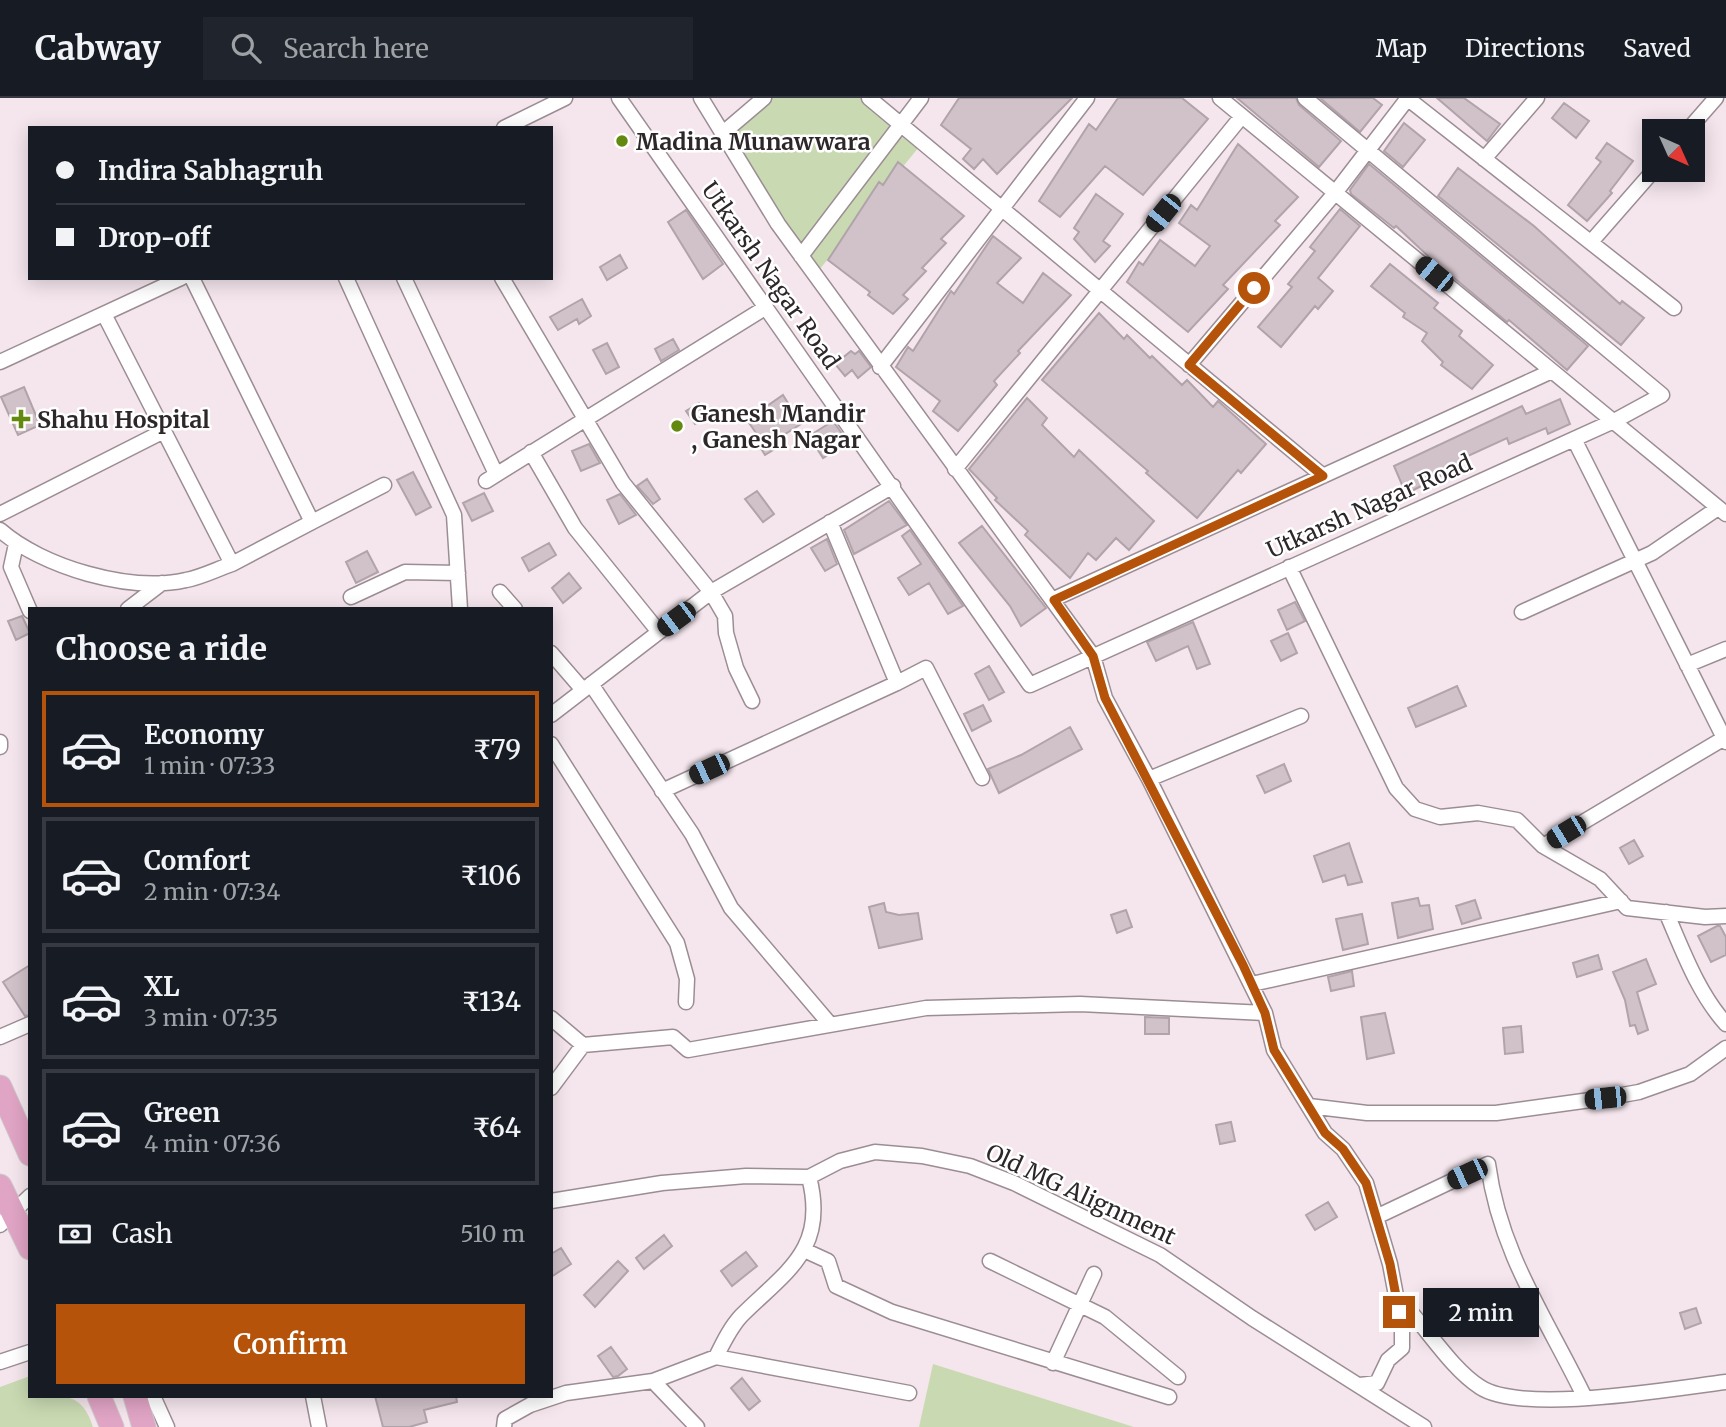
<!DOCTYPE html>
<meta charset="utf-8">
<style>
:root{--surface:#171b24;--page:#20242c;--text:#f1f3f6;--muted:#9ea1a6;--line:#363941;--accent:#b45309}
body{margin:0;font-family:Merriweather,serif;background:var(--page);color:var(--text);height:100vh;display:flex;flex-direction:column;font-size:26px;white-space:nowrap}
*{box-sizing:border-box;margin:0}
p{font-size:23px;color:var(--muted)}
.icon{flex:none;width:38px;height:38px;fill:none;stroke:currentColor;stroke-width:2;stroke-linecap:round;stroke-linejoin:round}
.map{position:relative;flex:1;overflow:hidden}
.details{position:absolute;left:28px;top:509px;width:525px;height:791px;display:flex;flex-direction:column;background:var(--surface);border-radius:0px;box-shadow:0 4px 18px #0003}
.details>*{flex:none}
.banner{position:absolute;left:28px;top:28px;width:525px;height:154px;border-radius:0px;box-shadow:0 4px 18px #0003;display:grid;align-content:center;height:154px;padding:0 28px;background:var(--surface)}
.needle{width:46px;rotate:135deg}
.buttons{position:absolute;left:1642px;top:21px;display:grid;gap:14px}
.buttons a{display:grid;place-items:center;width:63px;height:63px;border-radius:0px;background:var(--surface);box-shadow:0 4px 18px #0003;font-size:35px}
.end{position:absolute;width:32px;height:32px;margin:-16px;border:9px solid #b45309;background:#fff;box-shadow:0 0 0 4px #fff}
.from{border-radius:50%}
.bubble{position:absolute;height:49px;border-radius:0px;background:var(--surface);box-shadow:0 4px 18px #0003;font-size:23px;font-weight:600;line-height:49px;text-align:center}
.car{position:absolute;width:21px;height:42px;margin:-21px -10px;border-radius:9px;box-shadow:0 0 5px 2px #0007;background:linear-gradient(#222 24%,#8ab4d8 0 40%,#222 0 76%,#8ab4d8 0 86%,#222 0)}
.banner b{display:flex;align-items:center;gap:24px;height:66px;font-size:26px}
.banner b+b{border-top:2px solid var(--line)}
.banner i{width:18px;height:18px;background:var(--text)}
ul{padding:0;list-style:none}
li{display:flex;align-items:center;gap:21px;height:116px;margin:0 14px 10px;padding:0 14px;border:4px solid var(--line);border-radius:0px}
li div{flex:1}
li b{display:block;font-size:26px}
li em{font-style:normal;font-weight:600}
li.on{border-color:var(--accent)}
li>.icon{width:63px;height:63px;stroke-width:1.5}
h2{padding:0 28px;font-size:32px;line-height:84px}
.pay{display:flex;align-items:center;gap:18px;height:77px;padding:0 28px;font-size:26px}
.pay p{margin-inline-start:auto}
.button{display:flex;gap:14px;margin-top:auto;padding:14px 28px}
.button a{flex:1;height:80px;border-radius:0px;background:var(--accent);color:#fff;font-size:28px;font-weight:600;line-height:80px;text-align:center}
header{display:flex;align-items:center;gap:42px;box-sizing:border-box;height:98px;padding:0 35px;background:var(--surface);border-bottom:2px solid var(--line)}
header strong{font-size:33px}
nav{display:flex;gap:38px;margin-inline-start:auto;font-size:24px}
.search{width:490px;height:63px;background:var(--page);display:flex;align-items:center;gap:18px;box-sizing:border-box;padding:0 24px;border-radius:0px;color:var(--muted);font-size:26px}
.map>svg:first-child{display:block}
.green{fill:#c9dab2}
.building{fill:#d1c2c9;stroke:#b1a3aa;stroke-width:2}
.lines{fill:none;stroke-linecap:round;stroke-linejoin:round}
.street-casing{stroke:#9c8d94;stroke-width:17}
.primary-casing{stroke:#cdcbcc;stroke-width:25}
.street{stroke:#fff;stroke-width:14}
.primary{stroke:#e0a4c4;stroke-width:23}
.route{stroke:#b45309;stroke-width:9}
.poi-dot{fill:#63890f;stroke:#fff;stroke-width:2.5}
.labels{text-anchor:middle;dominant-baseline:central;stroke-width:5;stroke-linejoin:round;paint-order:stroke}
.poi-label{font-size:23px;font-weight:bold;fill:#2d272a;stroke:#fff;text-anchor:start}
.street-label{font-size:23px;fill:#2d272a;stroke:#fff}
</style>
<header>
<strong>Cabway</strong>
<div class="search"><svg class="icon" aria-label="search" viewBox="0 0 24 24"><circle cx="10" cy="10" r="6"/><path d="M15 15l6 6"/></svg>Search here</div>
<nav><a>Map</a><a>Directions</a><a>Saved</a></nav>
</header>
<div class="map">
<svg width="1726" height="1329" viewBox="0 0 1726 1329">
<rect width="100%" height="100%" fill="#f5e6ed"/>
<path class="green" d="M764 0H869L923 44 815 177 723 35Z
M933 1266 1134 1329H919Z
M30 1278V1298C62 1298 82 1293 93 1329H0V1289Z"/>
<path class="building" d="M959 0H1072L997 76 983 61 974 71 963 61 971 51 941 27Z
M1118 0H1182L1208 21 1143 97 1105 68 1060 119 1039 103 1089 26 1096 32Z
M1237 0H1296L1299 7 1341 43 1319 69Z
M1320 0H1373L1382 7 1360 34Z
M1437 0H1464L1500 26 1487 43Z
M1564 5 1589 23 1576 40 1552 20Z
M1404 25 1425 42 1403 69 1384 53Z
M1607 45 1633 63 1610 93 1612 95 1587 123 1568 107 1601 64 1596 60Z
M1238 46 1298 99 1275 123 1280 127 1223 187 1228 191 1188 234 1127 184 1139 164 1143 167 1160 142 1195 168 1210 148 1179 125 1191 107 1197 112Z
M898 64 964 118 941 141 946 145 922 170 926 173 903 197 908 201 893 216 868 197 870 194 828 162 879 84 883 87Z
M1369 66 1588 248 1567 272 1509 222 1507 224 1429 159 1396 128 1394 130 1351 96 1350 92Z
M1458 70 1534 128 1620 206 1622 203 1644 220 1621 247 1438 98Z
M1096 96 1123 116 1103 143 1110 148 1095 164 1074 141 1079 134 1074 130Z
M1340 111 1360 128 1318 180 1333 193 1318 211 1315 208 1281 249 1258 229 1292 189 1288 186 1315 153 1310 149Z
M686 112 723 166 703 181 668 124Z
M993 138 1021 160 997 185 1023 205 1043 175 1071 197 1018 253 1020 255 994 283 997 287 958 333 933 313 940 303 896 269 908 249 913 253 951 193 954 196Z
M620 157 627 170 607 182 600 169Z
M1390 166 1438 205 1434 210 1462 233 1459 238 1493 267 1472 291 1441 267 1443 264 1422 243 1427 235 1403 219 1405 215 1371 188Z
M582 201 591 218 579 226 577 221 558 232 550 219Z
M1099 215 1124 241 1127 237 1150 260 1152 258 1182 287 1187 282 1213 309 1218 303 1266 346 1241 375 1238 372 1197 420 1146 375 1148 373 1042 282Z
M673 241 679 252 661 263 655 251Z
M607 245 619 269 606 276 593 252Z
M851 253 855 256 859 253 871 269 858 280 852 272 845 278 835 266Z
M24 289 40 327 18 337 1 299Z
M783 297 801 326 779 340 783 346 765 357 757 344 761 342 747 322Z
M1027 300 1047 320 1042 327 1074 359 1079 352 1154 423 1129 452 1116 440 1096 462 1088 455 1070 480 1025 437 1028 433 995 402 997 400 969 371Z
M1560 301 1570 326 1548 336 1546 330 1509 346 1507 340 1459 362 1461 367 1406 396 1394 368 1522 308 1526 316Z
M699 305 708 318 695 326 686 313Z
M833 323 848 344 823 360 809 338Z
M589 346 600 365 581 373 572 353Z
M413 374 431 409 416 417 397 382Z
M647 381 660 401 653 406 637 388Z
M757 393 774 416 763 424 745 401Z
M484 395 493 413 472 423 463 405Z
M620 396 636 417 619 426 607 402Z
M889 403 907 427 854 456 844 432Z
M982 428 1046 510 1021 528 1010 508 959 445Z
M910 432 963 508 948 516 929 485 909 497 898 480 921 466 902 438Z
M827 441 837 466 825 473 811 450Z
M549 445 556 457 529 473 522 460Z
M367 453 378 474 356 485 346 464Z
M569 475 581 490 563 505 552 490Z
M1295 504 1305 523 1287 532 1278 512Z
M22 518 30 535 16 542 8 523Z
M1193 524 1210 566 1197 571 1188 548 1156 563 1147 544Z
M1288 535 1297 555 1281 563 1271 543Z
M989 568 1004 594 989 602 975 576Z
M1457 588 1466 608 1416 629 1408 610Z
M983 607 991 623 972 633 964 616Z
M1070 629 1082 651 999 695 988 671 1021 657Z
M1284 666 1291 683 1265 695 1257 678Z
M1634 742 1643 758 1629 766 1620 750Z
M1349 745 1362 784 1348 787 1345 777 1323 784 1314 758Z
M1418 800 1420 808 1429 807 1433 831 1398 840 1392 805Z
M1475 802 1481 820 1462 826 1456 808Z
M884 805 886 814 899 817 918 815 922 841 879 850 869 809Z
M1126 812 1132 829 1117 835 1111 817Z
M1362 816 1368 846 1343 852 1336 821Z
M1717 828H1720L1726 839V857L1711 864 1698 838Z
M1598 857 1602 871 1577 879 1573 865Z
M1646 861 1656 886 1637 894 1648 932 1638 936 1635 927 1630 928 1625 902 1613 874Z
M30 867V917L25 918 3 884Z
M1352 873 1354 888 1331 893 1328 879Z
M1385 915 1394 955 1367 961 1361 919Z
M1145 919 1169 920V936H1145Z
M1521 928 1523 954 1505 956 1503 930Z
M1231 1024 1235 1043 1220 1046 1216 1027Z
M1328 1104 1337 1119 1315 1132 1306 1117Z
M664 1137 672 1148 644 1171 636 1160Z
M561 1150 571 1166 551 1179V1156Z
M746 1154 757 1168 732 1188 721 1173Z
M618 1163 628 1173 595 1209 584 1197Z
M1696 1210 1701 1225 1685 1231 1680 1215Z
M611 1249 627 1271 618 1278 613 1279 598 1258Z
M742 1280 760 1303 749 1312 731 1290Z
M375 1298H456L457 1304 424 1312 427 1324 409 1329H383Z"/>
<g class="lines">
<g class="street-casing">
<path id="street" d="M619 0 1030 587 1616 322 1662 297 1305 0
M701 0 778 126 1093 558 1105 600 1149 681 1265 915
M869 0 1323 378
M1220 0 1726 416
M1407 0 1674 210
M504 30 565 0
M1687 33 1716 0
M723 35 764 0
M1484 61 1537 0
M1591 144 1654 72
M801 158 921 0
M192 180 312 424 384 387
M346 180 454 417 460 511
M404 180 496 376
M502 180 623 385 711 494 725 518 726 535 736 570 752 603
M104 216 232 466 312 424
M0 264 181 180
M1189 267 1335 95 1408 0
M880 269 1087 0
M1574 341 1726 644
M531 354 575 430 659 534
M955 371 1242 18
M486 383 765 210
M0 416 164 333
M830 424 897 585 926 570 982 680
M0 432C42 469 130 495 186 482 202 479 217 471 232 466
M16 446 11 469 30 513
M1289 469 1396 690 1415 711 1440 719 1478 715 1517 722 1543 748 1600 781 1627 810 1705 819 1726 818
M500 494 515 511
M351 499 405 474 458 475
M1054 501 1552 273
M128 511 162 485
M1522 514 1652 455 1718 410
M551 555 583 592
M1687 567 1726 551
M591 586 692 736 731 810 829 925
M551 617 711 494 893 388
M0 644V649
M551 646 677 845 687 881 686 904
M1149 681 1301 618
M662 693 897 585
M1543 748 1726 639
M1666 814C1683 853 1698 895 1726 926
M1252 886 1621 803
M551 920 583 947 673 939 688 952 926 910 1080 906 1265 915 1274 952 1325 1035 1343 1051 1366 1085 1390 1166 1402 1229V1250L1388 1262 1377 1285 1360 1287
M0 939 30 926
M551 990 583 947
M1309 1008 1367 1015H1496L1605 1000 1639 994 1690 976 1726 950
M551 1103 662 1085 746 1078 809 1079 840 1063 875 1054 922 1058 970 1068 1014 1085 1160 1157 1252 1220 1424 1329
M1376 1119 1488 1066C1500 1156 1547 1221 1585 1300
M0 1127 30 1098
M804 1152 828 1163 836 1188 892 1214 1169 1299
M990 1163 1105 1219 1178 1279
M1396 1198C1424 1225 1449 1269 1480 1289 1522 1317 1675 1290 1726 1284
M716 1259C723 1245 730 1230 741 1218 785 1174 828 1152 809 1079
M0 1264 30 1254
M1053 1265 1094 1176
M653 1283 697 1329
M153 1298 167 1329
M313 1298 319 1329
M504 1329 505 1321 530 1307 566 1295 653 1283 716 1259 909 1295"/>
</g>
<g class="primary-casing">
<path id="primary" d="M0 989 30 1056
M0 1088 30 1150
M99 1298 112 1329
M135 1298 144 1329"/>
</g>
<use href="#street" class="street"/>
<use href="#primary" class="primary"/>
</g>
<g class="lines">
<path class="route" d="M1254 190 1189 267 1323 378 1054 502 1093 558 1105 600 1243 867 1265 915 1274 952 1325 1035 1343 1051 1366 1085 1390 1166 1399 1214"/>
</g>
<g class="poi-dot">
<circle cx="622" cy="43" r="7"/>
<path d="M17.5 310.5h7v7h7v7h-7v7h-7v-7h-7v-7h7z"/>
<circle cx="677" cy="328" r="7"/>
</g>
<g class="labels">
<g class="poi-label">
<text x="636" y="43">Madina Munawwara</text>
<text x="691" y="315">Ganesh Mandir<tspan x="691" dy="26">, Ganesh Nagar</tspan></text>
<text x="37" y="321">Shahu Hospital</text>
</g>
<g class="street-label">
<text transform="translate(771 177) rotate(55)">Utkarsh Nagar Road</text>
<text transform="translate(1369 408) rotate(-24)">Utkarsh Nagar Road</text>
<text transform="translate(1081 1096) rotate(25)">Old MG Alignment</text>
</g>
</g>
</svg>
<div class="buttons">
<a><svg class="needle" viewBox="-14 -14 28 28"><path d="M0-13l5 13h-10z" fill="#e53935"/><path d="M0 13l5-13h-10z" fill="#9ea1a6"/></svg></a>
</div>
<i class="end from" style="left:1254px;top:190px"></i>
<i class="end" style="left:1399px;top:1214px"></i>
<div class="bubble" style="left:1423px;top:1190px;width:116px">2 min</div>
<i class="car" style="left:1163px;top:115px;rotate:219deg"></i>
<i class="car" style="left:1434px;top:176px;rotate:309deg"></i>
<i class="car" style="left:676px;top:521px;rotate:233deg"></i>
<i class="car" style="left:709px;top:671px;rotate:245deg"></i>
<i class="car" style="left:1566px;top:734px;rotate:239deg"></i>
<i class="car" style="left:1605px;top:1000px;rotate:264deg"></i>
<i class="car" style="left:1467px;top:1076px;rotate:245deg"></i>
<div class="banner">
<b><i class="from"></i>Indira Sabhagruh</b>
<b><i></i>Drop-off</b>
</div>
<section class="details">
<h2>Choose a ride</h2>
<ul>
<li class="on"><svg class="icon" aria-label="car" viewBox="0 0 24 24"><path d="M5 17H2v-5l4-1 3-4h7l3 4 3 1v5h-3M9 17h6M6 11h13"/><circle cx="7" cy="17" r="2"/><circle cx="17" cy="17" r="2"/></svg><div><b>Economy</b><p>1 min · 07:33</p></div><em>₹79</em></li>
<li><svg class="icon" aria-label="car" viewBox="0 0 24 24"><path d="M5 17H2v-5l4-1 3-4h7l3 4 3 1v5h-3M9 17h6M6 11h13"/><circle cx="7" cy="17" r="2"/><circle cx="17" cy="17" r="2"/></svg><div><b>Comfort</b><p>2 min · 07:34</p></div><em>₹106</em></li>
<li><svg class="icon" aria-label="car" viewBox="0 0 24 24"><path d="M5 17H2v-5l4-1 3-4h7l3 4 3 1v5h-3M9 17h6M6 11h13"/><circle cx="7" cy="17" r="2"/><circle cx="17" cy="17" r="2"/></svg><div><b>XL</b><p>3 min · 07:35</p></div><em>₹134</em></li>
<li><svg class="icon" aria-label="car" viewBox="0 0 24 24"><path d="M5 17H2v-5l4-1 3-4h7l3 4 3 1v5h-3M9 17h6M6 11h13"/><circle cx="7" cy="17" r="2"/><circle cx="17" cy="17" r="2"/></svg><div><b>Green</b><p>4 min · 07:36</p></div><em>₹64</em></li>
</ul>
<div class="pay"><svg class="icon" aria-label="cash" viewBox="0 0 24 24"><path d="M3 7h18v10H3z"/><circle cx="12" cy="12" r="2"/></svg>Cash<p>510 m</p></div>
<div class="button"><a>Confirm</a></div>
</section>
</div>
